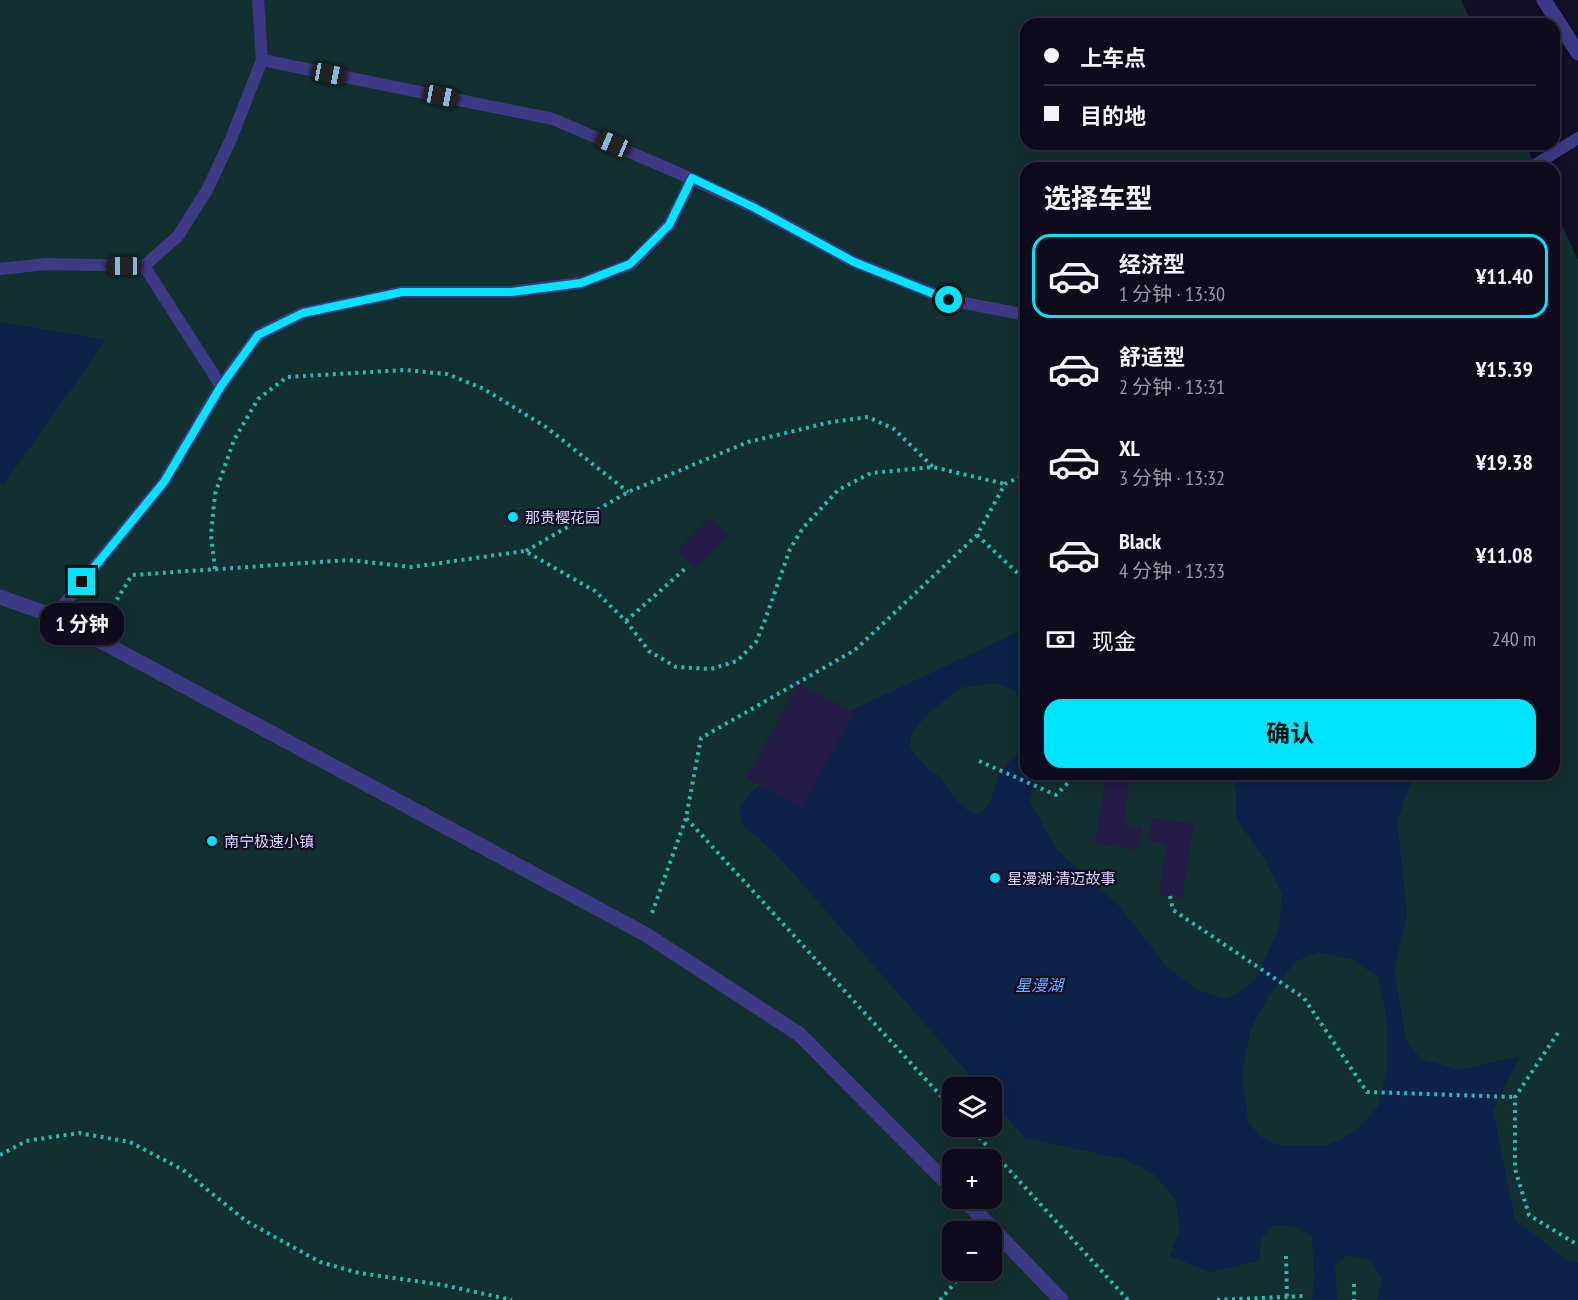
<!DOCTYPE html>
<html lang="zh">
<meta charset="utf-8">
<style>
:root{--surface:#0e0b1c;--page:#1c1929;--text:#f1f3f6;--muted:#9b9ba3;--line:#2e2b3b;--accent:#00e5ff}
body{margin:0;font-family:"PT Sans Narrow","Noto Sans SC",sans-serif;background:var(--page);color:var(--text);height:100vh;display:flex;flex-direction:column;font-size:22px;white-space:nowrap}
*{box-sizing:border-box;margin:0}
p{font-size:20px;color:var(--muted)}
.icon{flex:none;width:33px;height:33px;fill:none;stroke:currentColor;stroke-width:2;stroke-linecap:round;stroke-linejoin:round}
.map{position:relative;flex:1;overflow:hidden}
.sheet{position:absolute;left:1020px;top:162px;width:540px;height:618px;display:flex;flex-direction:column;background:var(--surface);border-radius:18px;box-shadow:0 3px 15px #0003,0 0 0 2px var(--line)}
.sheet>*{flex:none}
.banner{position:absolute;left:1020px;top:18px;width:540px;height:132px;border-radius:18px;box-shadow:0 3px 15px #0003,0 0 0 2px var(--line);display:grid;align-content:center;height:132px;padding:0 24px;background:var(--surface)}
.tools{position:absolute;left:942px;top:1077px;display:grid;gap:12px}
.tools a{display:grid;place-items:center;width:60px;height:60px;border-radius:12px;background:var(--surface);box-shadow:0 3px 15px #0003,0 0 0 2px var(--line);font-size:30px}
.end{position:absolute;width:27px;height:27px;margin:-14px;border:8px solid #00e5ff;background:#111;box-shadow:0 0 0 3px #111}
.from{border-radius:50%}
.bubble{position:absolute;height:42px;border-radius:18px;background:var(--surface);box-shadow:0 3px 15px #0003,0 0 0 2px var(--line);font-size:20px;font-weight:700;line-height:42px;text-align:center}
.car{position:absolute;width:18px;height:36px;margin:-18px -9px;border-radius:8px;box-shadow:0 0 4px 2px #0007;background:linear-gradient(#222 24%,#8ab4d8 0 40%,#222 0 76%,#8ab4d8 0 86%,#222 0)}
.banner b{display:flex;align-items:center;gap:21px;height:57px;font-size:22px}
.banner b+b{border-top:2px solid var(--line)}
.banner i{width:15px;height:15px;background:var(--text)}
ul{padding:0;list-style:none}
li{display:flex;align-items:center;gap:18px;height:84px;margin:0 12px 9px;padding:0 12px;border:3px solid transparent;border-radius:18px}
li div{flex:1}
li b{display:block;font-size:22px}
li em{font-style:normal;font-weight:700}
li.selected{border-color:var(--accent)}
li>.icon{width:54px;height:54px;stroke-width:1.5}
h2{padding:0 24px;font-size:27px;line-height:72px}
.pay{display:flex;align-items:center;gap:15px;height:66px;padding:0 24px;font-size:22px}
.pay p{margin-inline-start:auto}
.button{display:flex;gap:12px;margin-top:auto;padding:12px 24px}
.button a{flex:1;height:69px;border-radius:18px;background:var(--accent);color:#111;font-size:24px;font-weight:700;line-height:69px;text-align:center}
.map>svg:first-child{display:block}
.green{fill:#12302f;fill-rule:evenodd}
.water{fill:#0c2248;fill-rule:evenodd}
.building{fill:#241b47}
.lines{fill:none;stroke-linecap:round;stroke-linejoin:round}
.path{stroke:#2fb8b0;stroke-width:4;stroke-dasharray:3 4.5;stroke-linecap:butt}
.lane{stroke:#3d3a85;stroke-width:12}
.street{stroke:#3d3a85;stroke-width:15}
.route{stroke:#00e5ff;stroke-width:8}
.poi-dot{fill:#00e5ff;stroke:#130f26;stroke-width:2}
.labels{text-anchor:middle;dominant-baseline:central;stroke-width:4.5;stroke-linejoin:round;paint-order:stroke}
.poi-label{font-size:15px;fill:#d9d4ff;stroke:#130f26;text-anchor:start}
.water-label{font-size:16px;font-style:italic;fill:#62b6ff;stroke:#130f26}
</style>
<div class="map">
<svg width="1578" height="1300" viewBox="0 0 1578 1300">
<rect width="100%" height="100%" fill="#130f26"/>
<path class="green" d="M0 0H1461L1472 24H1026V144H1526L1536 168H1026V774H1554V207L1578 260V1300H0ZM952 1088H992V1126H952ZM952 1160H992V1198H952ZM952 1232H992V1270H952Z"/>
<path class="water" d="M0 322 106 340 4 484H0Z
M1026 628V708L1015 691 997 683 964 687 930 711 911 734 910 748 927 768 941 777 952 796 967 810 979 814 990 804 999 775 1007 764 1019 753 1026 739V774H1034L1030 802 1057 850 1119 906 1167 967 1195 989 1226 999 1242 991 1256 978 1279 929 1282 894 1266 862 1236 818V789L1232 774H1414L1397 821 1407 915 1394 971 1406 1040 1421 1059 1459 1070 1520 1056 1493 1110 1515 1220 1567 1260 1578 1263V1300H1377L1382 1279 1370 1260 1348 1255 1335 1265 1337 1300H1312L1314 1276 1312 1237 1294 1226 1274 1225 1261 1238 1259 1261 1210 1272 1170 1256 1180 1229 1176 1200 1154 1174 1124 1159 1025 1138 992 1100V1088L980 1087 777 855 742 824 739 808 751 792 840 716ZM1319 952 1353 960 1378 977 1387 1019V1071L1378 1106 1357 1130 1329 1145 1280 1146 1259 1136 1248 1121 1242 1073 1251 1028 1268 997 1296 961Z"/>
<path class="building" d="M711 517 729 535 695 569 677 551Z
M798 683 854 713 802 808 747 778Z
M1106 774 1130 777 1123 824 1142 827 1138 850 1095 843Z
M1152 818 1194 824 1182 898 1159 895 1167 844 1148 841Z"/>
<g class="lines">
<path class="path" d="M977 535 1026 581
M526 551 628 492 748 442 831 422 868 417 894 429 933 467
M215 569 211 535 215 494 234 440 258 399 287 377 405 370 447 374 484 389 546 427 628 492
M105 619 132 575 348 560 412 567 525 551 595 591 626 621 649 651 676 667 711 669 737 661 756 642 765 620 790 549 803 528 838 490 871 473 933 467 1005 484
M626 621 686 568
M979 761 1056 795 1068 783 1071 774
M1118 775V774
M1170 896 1173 910 1304 998 1367 1092 1515 1097
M652 913 686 818
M1558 1033 1515 1097V1169L1529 1215 1578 1245
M952 1108 686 818 701 738 855 650 977 535 1005 484 1026 474
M969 1126 1128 1300
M0 1155 26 1141 79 1133 130 1142 183 1170 246 1221 320 1262 359 1273 443 1285 512 1300
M1286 1256 1287 1300
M1354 1284V1300
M940 1300 966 1270
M1217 1300 1305 1296"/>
<path class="lane" d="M262 60 553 119 692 179 753 207 854 262 949 300 1026 315
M1530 168 1578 138
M144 266 221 386
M0 269 46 264 144 266 178 236 207 190 231 139 262 60 258 0
M54 616 164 482 221 386 258 335 303 313 402 292H511L581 283 631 264 669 225 692 179"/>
<path class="street" d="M1544 0 1578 53
M0 597 54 616 645 934 799 1034 952 1188
M963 1198 1061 1300"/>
</g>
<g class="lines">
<path class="route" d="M82 582 164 482 221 386 258 335 303 313 402 292H511L581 283 630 264 669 225 692 178 753 207 854 262 949 300"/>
</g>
<g class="poi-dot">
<circle cx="513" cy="517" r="6"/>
<circle cx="212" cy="841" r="6"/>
<circle cx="995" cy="878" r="6"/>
</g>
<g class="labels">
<g class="poi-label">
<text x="525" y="517">那贵樱花园</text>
<text x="224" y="841">南宁极速小镇</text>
<text x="1007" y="878">星漫湖·清迈故事</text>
</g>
<g class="water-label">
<text x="1039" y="985">星漫湖</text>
</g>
</g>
</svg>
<div class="tools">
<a><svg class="icon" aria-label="layers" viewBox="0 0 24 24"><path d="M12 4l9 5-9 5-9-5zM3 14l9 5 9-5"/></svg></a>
<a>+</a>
<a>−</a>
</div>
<i class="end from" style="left:949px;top:300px"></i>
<i class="end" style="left:82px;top:582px"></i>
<div class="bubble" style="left:40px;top:603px;width:84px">1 分钟</div>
<i class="car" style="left:329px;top:74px;rotate:101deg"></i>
<i class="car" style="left:441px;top:96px;rotate:101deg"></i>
<i class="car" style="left:613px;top:144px;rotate:293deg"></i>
<i class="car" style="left:124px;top:266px;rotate:270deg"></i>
<div class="banner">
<b><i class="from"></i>上车点</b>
<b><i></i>目的地</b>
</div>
<section class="sheet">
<h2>选择车型</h2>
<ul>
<li class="selected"><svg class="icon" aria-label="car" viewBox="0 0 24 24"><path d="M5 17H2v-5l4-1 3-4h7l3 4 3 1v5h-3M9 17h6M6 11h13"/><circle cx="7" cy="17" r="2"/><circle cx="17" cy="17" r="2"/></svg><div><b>经济型</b><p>1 分钟 · 13:30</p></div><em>¥11.40</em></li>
<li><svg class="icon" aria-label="car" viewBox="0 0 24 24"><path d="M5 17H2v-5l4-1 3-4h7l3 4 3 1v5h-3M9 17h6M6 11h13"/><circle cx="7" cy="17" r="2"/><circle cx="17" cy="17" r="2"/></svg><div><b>舒适型</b><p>2 分钟 · 13:31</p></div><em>¥15.39</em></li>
<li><svg class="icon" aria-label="car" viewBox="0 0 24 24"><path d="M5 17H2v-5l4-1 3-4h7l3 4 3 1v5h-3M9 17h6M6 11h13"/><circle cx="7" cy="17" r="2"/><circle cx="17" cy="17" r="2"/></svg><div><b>XL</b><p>3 分钟 · 13:32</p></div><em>¥19.38</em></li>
<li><svg class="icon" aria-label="car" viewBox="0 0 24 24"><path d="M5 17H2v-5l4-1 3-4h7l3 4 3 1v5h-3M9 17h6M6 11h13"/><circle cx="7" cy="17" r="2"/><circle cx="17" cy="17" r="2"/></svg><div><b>Black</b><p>4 分钟 · 13:33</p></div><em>¥11.08</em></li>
</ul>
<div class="pay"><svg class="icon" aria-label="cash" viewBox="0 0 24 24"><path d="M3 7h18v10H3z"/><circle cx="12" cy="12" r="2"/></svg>现金<p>240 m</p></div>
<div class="button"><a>确认</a></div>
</section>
</div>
